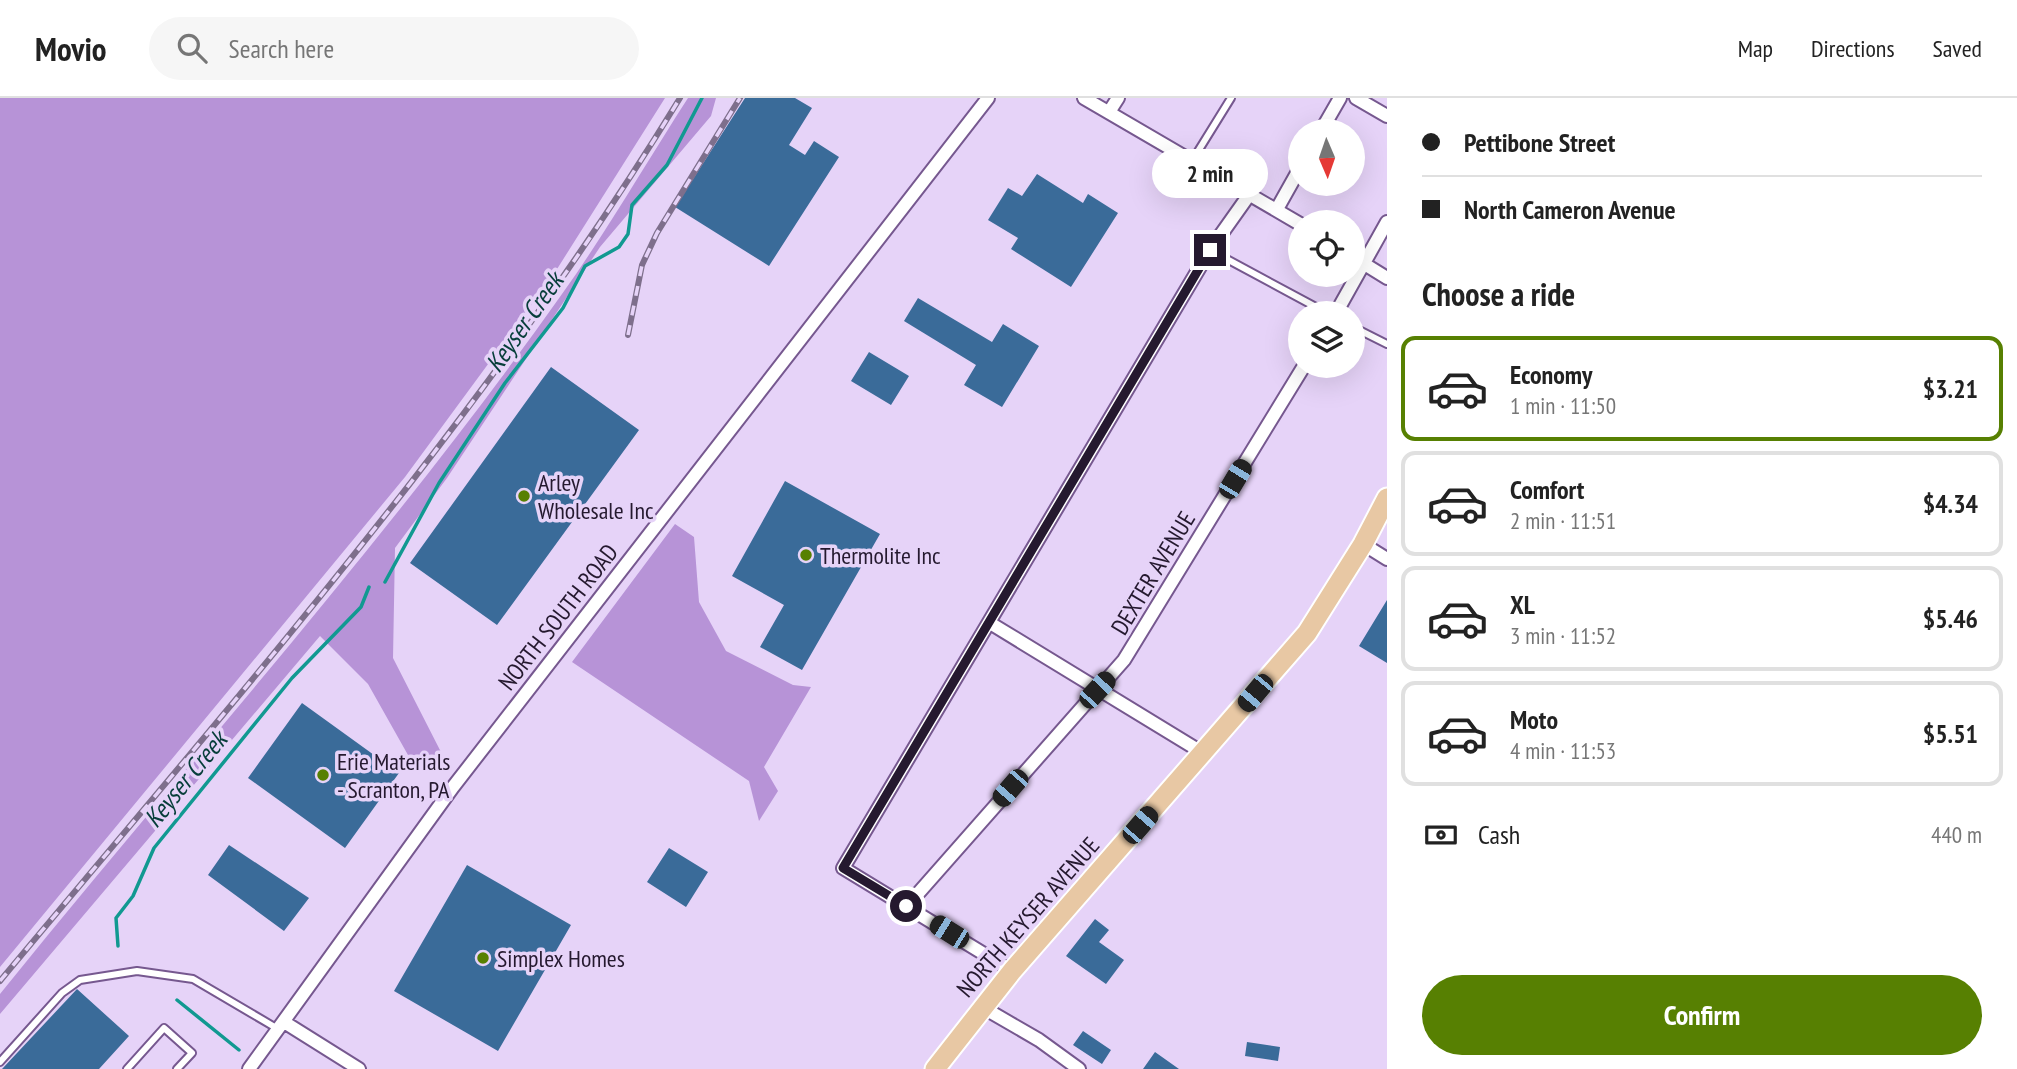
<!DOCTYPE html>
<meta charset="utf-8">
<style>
:root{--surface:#fff;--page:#f6f6f6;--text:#222;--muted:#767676;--line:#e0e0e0;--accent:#578002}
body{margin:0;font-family:"PT Sans Narrow",sans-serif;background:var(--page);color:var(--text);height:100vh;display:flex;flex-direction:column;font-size:26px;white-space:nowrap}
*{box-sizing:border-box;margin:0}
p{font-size:23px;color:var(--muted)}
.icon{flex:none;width:38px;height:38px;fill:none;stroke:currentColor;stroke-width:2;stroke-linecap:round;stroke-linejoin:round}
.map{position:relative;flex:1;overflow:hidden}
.details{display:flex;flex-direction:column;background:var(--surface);width:630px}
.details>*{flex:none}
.guide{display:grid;align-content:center;height:154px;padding:0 35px;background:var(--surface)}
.needle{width:46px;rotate:178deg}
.fabs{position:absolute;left:1288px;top:21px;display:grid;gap:14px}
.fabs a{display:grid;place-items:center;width:77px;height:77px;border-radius:50%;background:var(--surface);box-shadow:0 7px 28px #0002;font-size:35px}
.end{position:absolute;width:32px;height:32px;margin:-16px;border:9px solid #25192f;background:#fff;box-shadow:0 0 0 4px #fff}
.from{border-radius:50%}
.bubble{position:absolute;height:49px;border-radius:24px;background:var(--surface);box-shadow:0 7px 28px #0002;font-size:23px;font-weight:600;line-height:49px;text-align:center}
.car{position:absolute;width:21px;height:42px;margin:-21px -10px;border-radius:9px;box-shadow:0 0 5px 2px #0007;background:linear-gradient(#222 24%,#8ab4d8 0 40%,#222 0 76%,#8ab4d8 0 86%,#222 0)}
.guide b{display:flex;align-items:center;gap:24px;height:66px;font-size:26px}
.guide b+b{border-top:2px solid var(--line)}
.guide i{width:18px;height:18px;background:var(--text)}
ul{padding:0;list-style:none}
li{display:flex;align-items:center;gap:21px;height:105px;margin:0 14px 10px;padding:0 21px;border:4px solid var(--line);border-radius:14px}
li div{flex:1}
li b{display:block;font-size:26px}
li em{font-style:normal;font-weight:600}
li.selected{border-color:var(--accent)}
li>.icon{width:63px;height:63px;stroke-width:1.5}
h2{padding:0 35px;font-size:32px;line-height:84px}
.pay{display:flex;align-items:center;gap:18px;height:77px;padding:0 35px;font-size:26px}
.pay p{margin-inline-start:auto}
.button{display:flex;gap:14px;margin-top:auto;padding:14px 35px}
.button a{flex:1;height:80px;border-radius:42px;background:var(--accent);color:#fff;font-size:28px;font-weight:600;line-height:80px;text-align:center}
header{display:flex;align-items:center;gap:42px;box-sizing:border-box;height:98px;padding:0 35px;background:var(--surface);border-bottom:2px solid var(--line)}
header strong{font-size:33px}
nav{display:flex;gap:38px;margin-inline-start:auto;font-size:24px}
.search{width:490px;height:63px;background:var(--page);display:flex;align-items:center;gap:18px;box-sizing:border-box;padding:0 24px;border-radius:38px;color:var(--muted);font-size:26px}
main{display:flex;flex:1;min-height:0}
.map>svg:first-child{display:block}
.forest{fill:#b793d7}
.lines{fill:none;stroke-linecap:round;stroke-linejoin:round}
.stream{stroke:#119991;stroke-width:3.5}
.building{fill:#3a6b99}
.service-casing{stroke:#76588f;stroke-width:10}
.minor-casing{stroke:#76588f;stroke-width:16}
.primary-casing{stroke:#fff;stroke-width:23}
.service{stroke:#fff;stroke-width:6}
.minor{stroke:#fff;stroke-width:12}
.primary{stroke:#e8c8a4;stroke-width:19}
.rail-casing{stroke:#7e6f8c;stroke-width:6}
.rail{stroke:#e6d3f8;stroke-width:3.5;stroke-dasharray:10;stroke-linecap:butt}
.route{stroke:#25192f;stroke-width:9}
.poi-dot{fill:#578002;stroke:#e6d3f8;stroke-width:2.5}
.labels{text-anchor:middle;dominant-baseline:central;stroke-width:7;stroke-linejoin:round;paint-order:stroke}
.poi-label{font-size:24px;fill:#25192f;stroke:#e6d3f8;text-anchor:start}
.street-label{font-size:24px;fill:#25192f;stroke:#e6d3f8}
.water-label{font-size:26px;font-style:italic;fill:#073e3a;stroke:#e6d3f8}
</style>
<header>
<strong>Movio</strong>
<div class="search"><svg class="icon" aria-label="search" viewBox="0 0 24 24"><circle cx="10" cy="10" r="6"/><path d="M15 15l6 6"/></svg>Search here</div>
<nav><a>Map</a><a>Directions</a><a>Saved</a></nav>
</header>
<main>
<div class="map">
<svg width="1387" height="971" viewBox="0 0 1387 971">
<rect width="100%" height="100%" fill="#e6d3f8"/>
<path class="forest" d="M0 0H665L552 179 405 379 0 869Z
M688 0H716L711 18 600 149 447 380 395 450 393 560 443 658 434 669 424 675 408 657 368 586 320 538 0 916V896C188 663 389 441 562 196 607 133 646 65 688 0Z
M675 426 694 439 699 504 726 553 793 587 811 589 764 669 778 693 759 723 749 683 572 564Z"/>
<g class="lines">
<path class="stream" d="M385 484 439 385 505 285 563 210 585 168 619 149 628 136 632 107 667 67 702 0
M118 848 116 820 133 798 154 750 292 580 361 509 369 489
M177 902 239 952"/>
</g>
<path class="building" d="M745 0H795L812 10 789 47 805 57 814 43 839 59 769 168 675 109Z
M1037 76 1083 105 1088 96 1118 115 1071 189 1011 151 1018 140 988 122 1008 90 1022 98Z
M918 200 992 244 1003 226 1039 248 1002 309 964 287 976 267 904 223Z
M869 254 909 278 891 307 851 283Z
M551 269 639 332 497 527 410 465Z
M785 383 880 436 802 572 760 549 784 507 732 478Z
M1387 502V565L1359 548Z
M302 605 399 675 345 750 248 680Z
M229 747 309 800 284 833 208 777Z
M669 750 708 774 686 809 647 784Z
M467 767 571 827 498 953 394 893Z
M1095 821 1109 832 1099 844 1124 862 1106 886 1066 858Z
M77 891 129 938 99 971H2Z
M1083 933 1111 952 1102 966 1073 947Z
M1247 944 1280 949 1278 963 1245 958Z
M1155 954 1179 971H1143Z"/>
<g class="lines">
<g class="service-casing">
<path id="service" d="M1192 63 1231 0
M1210 152 1327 215
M1353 229 1387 246
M0 964 62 895 80 882 137 873 193 881 278 931
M127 971 164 930 192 955 177 971"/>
</g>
<g class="minor-casing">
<path id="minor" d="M1084 0 1300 126
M1356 0 1387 18
M1109 14 1118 0
M1321 33 1340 0
M1277 111 1300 70
M1353 159 1387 180
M1336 215 1387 124
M1363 446 1387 461
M990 525 1203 655
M907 808 1124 562 1304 268
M1012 873 843 770 1210 152 1249 97
M982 909 1039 942 1079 971
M284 924 359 971
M249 971 453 689 988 0"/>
</g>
<g class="primary-casing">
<path id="primary" d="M935 971 1012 873 1307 535 1363 446 1387 400"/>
</g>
<use href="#service" class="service"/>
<use href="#minor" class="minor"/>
<use href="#primary" class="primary"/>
<g class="rail-casing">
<path id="rail" d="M628 237 642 167 657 135 740 0
M0 883C237 598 486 318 680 0"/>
</g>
<use href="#rail" class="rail"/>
</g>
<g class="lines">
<path class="route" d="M906 808 843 770 1210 152"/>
</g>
<g class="poi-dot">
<circle cx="524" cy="398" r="7"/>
<circle cx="806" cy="457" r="7"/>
<circle cx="323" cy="677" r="7"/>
<circle cx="483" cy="860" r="7"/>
</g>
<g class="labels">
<g class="poi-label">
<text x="538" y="384">Arley<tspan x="538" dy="28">Wholesale Inc</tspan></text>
<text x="820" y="457">Thermolite Inc</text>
<text x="337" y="663">Erie Materials<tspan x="337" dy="28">- Scranton, PA</tspan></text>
<text x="497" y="860">Simplex Homes</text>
</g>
<g class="street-label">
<text transform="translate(1153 475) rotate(-59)">DEXTER AVENUE</text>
<text transform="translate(558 519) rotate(-52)">NORTH SOUTH ROAD</text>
<text transform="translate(1028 819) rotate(-49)">NORTH KEYSER AVENUE</text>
</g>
<g class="water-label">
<text transform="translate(524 224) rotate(-55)">Keyser Creek</text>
<text transform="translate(185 681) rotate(-51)">Keyser Creek</text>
</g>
</g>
</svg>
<div class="fabs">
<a><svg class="needle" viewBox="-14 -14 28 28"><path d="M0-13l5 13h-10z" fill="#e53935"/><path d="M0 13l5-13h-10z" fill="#767676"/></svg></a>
<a><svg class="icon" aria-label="locate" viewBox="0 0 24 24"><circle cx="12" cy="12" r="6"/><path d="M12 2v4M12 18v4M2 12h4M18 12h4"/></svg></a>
<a><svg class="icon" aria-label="layers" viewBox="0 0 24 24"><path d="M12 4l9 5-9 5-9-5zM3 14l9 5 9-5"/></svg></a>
</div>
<i class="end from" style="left:906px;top:808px"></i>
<i class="end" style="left:1210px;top:152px"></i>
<div class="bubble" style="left:1152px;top:51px;width:116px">2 min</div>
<i class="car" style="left:1235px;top:381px;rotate:31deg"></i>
<i class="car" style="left:1097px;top:592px;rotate:43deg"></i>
<i class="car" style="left:1255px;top:595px;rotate:220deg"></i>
<i class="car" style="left:1010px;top:690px;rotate:221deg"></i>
<i class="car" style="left:1140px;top:727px;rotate:41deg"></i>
<i class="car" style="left:949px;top:834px;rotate:302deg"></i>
</div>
<section class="details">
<div class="guide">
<b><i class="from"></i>Pettibone Street</b>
<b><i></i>North Cameron Avenue</b>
</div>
<h2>Choose a ride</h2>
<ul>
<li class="selected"><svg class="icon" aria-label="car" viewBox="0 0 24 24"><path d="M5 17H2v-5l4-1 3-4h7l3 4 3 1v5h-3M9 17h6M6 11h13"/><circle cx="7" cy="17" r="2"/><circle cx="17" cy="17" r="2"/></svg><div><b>Economy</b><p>1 min · 11:50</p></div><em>$3.21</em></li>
<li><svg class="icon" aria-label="car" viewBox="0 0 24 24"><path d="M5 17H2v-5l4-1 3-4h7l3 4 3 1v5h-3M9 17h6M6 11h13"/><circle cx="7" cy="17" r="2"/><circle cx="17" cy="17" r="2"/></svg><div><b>Comfort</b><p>2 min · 11:51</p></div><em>$4.34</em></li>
<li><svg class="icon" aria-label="car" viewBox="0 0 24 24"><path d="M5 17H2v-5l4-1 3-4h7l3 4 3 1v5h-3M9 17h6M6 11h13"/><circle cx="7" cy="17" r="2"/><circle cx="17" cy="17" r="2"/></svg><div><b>XL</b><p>3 min · 11:52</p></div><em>$5.46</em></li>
<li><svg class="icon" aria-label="car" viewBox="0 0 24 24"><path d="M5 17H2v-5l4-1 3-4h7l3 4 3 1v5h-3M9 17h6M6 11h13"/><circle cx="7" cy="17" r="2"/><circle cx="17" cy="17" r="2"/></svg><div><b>Moto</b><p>4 min · 11:53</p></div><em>$5.51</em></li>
</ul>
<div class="pay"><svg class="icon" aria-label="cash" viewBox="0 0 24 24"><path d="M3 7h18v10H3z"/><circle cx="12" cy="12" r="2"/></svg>Cash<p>440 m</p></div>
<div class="button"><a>Confirm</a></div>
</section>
</main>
